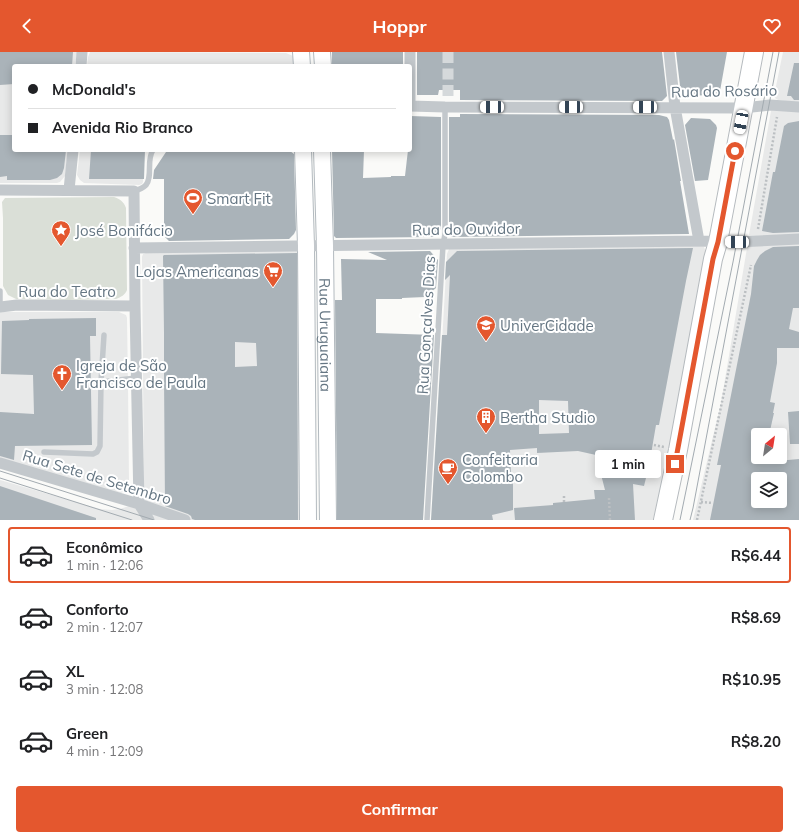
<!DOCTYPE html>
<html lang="pt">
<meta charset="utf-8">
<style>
:root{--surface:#fff;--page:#f6f6f6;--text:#202124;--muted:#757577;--line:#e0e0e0;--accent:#e4572e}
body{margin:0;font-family:Mulish,sans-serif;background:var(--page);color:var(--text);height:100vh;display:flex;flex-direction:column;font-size:15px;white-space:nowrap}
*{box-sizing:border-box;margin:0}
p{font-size:13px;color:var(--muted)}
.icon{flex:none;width:22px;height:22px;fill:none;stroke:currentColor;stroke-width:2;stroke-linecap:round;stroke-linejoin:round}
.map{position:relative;height:468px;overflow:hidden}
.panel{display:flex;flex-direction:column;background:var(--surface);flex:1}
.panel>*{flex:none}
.hud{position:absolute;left:12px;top:12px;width:400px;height:88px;border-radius:4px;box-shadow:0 2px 10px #0003;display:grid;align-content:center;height:88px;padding:0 16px;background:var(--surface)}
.needle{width:26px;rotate:30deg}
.tools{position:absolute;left:751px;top:376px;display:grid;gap:8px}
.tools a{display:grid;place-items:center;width:36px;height:36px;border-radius:4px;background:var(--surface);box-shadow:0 2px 10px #0003;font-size:20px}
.end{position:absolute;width:18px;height:18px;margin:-9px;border:5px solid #e4572e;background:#fff;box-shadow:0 0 0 2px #fff}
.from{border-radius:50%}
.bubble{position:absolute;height:28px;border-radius:4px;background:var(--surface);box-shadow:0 2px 10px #0003;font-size:13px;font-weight:700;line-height:28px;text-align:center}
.car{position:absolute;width:12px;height:24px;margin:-12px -6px;border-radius:5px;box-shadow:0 0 3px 1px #0007;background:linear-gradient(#fff 24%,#345 0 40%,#fff 0 76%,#345 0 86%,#fff 0)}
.hud b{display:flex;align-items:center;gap:14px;height:38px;font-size:15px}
.hud b+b{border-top:1px solid var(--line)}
.hud i{width:10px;height:10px;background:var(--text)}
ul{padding:7px 0 0;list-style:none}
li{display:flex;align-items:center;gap:12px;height:56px;margin:0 8px 6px;padding:0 8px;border:2px solid transparent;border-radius:4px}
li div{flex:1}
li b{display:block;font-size:15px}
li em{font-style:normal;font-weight:700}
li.on{border-color:var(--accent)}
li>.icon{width:36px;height:36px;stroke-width:1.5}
.cta{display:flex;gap:8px;margin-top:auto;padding:8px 16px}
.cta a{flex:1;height:46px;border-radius:4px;background:var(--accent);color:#fff;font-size:16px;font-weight:700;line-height:46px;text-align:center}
header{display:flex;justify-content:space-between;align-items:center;height:52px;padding:0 16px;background:var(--accent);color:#fff;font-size:18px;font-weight:700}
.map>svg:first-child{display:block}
.built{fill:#e8e9e9;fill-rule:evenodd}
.green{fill:#dadfd7}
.building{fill:#aab3b9;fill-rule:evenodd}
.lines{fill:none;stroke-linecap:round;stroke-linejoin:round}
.street-tunnel{stroke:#d5d9db;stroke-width:11;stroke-dasharray:11 5.5;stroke-linecap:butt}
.secondary-casing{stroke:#b3babf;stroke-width:18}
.primary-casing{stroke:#b5babe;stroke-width:20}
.path{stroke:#bbbfc2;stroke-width:2.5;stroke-dasharray:2 2;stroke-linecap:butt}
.lane{stroke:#c3c8cc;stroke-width:5.5}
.street{stroke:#c3c8cc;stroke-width:11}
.secondary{stroke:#fff;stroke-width:16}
.primary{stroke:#fff;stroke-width:18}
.tram{stroke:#a2aab0;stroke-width:1}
.route{stroke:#e4572e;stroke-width:5}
.labels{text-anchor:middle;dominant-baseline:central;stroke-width:4;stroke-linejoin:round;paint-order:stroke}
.street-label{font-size:15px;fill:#657683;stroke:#fff}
.poi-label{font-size:15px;fill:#657683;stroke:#fff;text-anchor:start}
</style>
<header><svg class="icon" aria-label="back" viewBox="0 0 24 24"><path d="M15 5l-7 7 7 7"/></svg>Hoppr<svg class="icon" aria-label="heart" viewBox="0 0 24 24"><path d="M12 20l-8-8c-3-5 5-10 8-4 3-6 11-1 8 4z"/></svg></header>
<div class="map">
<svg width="799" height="468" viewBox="0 0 799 468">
<rect width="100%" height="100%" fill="#fafaf8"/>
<path class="built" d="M0 0H77L75 14H14V98H68L65 124 60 130 57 131H0Z
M90 0 286 1 293 4 296 9 297 14H87L88 5Z
M783 0H799V51L778 48 775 46 774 44Z
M772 57 799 59V184H751L749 183 771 59Z
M80 98H144L143 130 142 132 139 133 84 131 80 128 77 123Z
M799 191V468H693L721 351 747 196 748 194ZM758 383H780V405H758ZM758 427H780V449H758Z
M635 193 704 195 706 200 678 358 653 468H432L447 202 449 197Z
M299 198 303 468H0V428L100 457 112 458 120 457 129 454 144 432 142 205 143 202 146 201Z
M0 260H119L126 263 127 266 128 333 129 429 125 438 120 442 0 410Z"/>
<path class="green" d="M114 145C120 147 124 150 126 156L127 238C125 243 121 245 116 247L68 248 16 247 8 243 3 234V166L2 150 5 146Z"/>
<path class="building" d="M0 0H73L72 14H14V32L0 33Z
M332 0H403V14H332Z
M417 0H662L667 44 662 49 460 48V38H439L438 43H417Z
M676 0H727L720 39 716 42 683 45V42H681Z
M794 11H799V48H794L791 44H787Z
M460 62 659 63 667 65 669 68 673 88 674 87 681 129H680L689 182 451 185 449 183V65H460Z
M410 64 441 65V177L433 185 336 186 334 184 332 98H364L363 126 391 125V124H405L408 98H410Z
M691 66 710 67 716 73 717 76 708 128 695 129 685 73Z
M799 69V180L773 181 762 179 773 120H775L784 74 788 71Z
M0 83H14V98H66L64 116 62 122 57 126 50 128H7V124L0 125Z
M91 98H145L144 127H89Z
M170 98H286L290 99 294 102 296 178 294 182 289 187 169 189 164 184V127H153L154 118 166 100Z
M799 194V256H793L789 277 799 280V296H777V311L770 350 775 351 773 361H774L769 383H758V405H766V410L799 407V468H710L721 413H717L731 343 751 242 754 214 757 208 760 203 765 199 773 195ZM758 427H782L783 449H758Z
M693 196 686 229 659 373H656L649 414 644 434 633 432 635 468H515L514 456 553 453V451L595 447 594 438H605L596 403 578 399 537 401V396L510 398 511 424H513V458L492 463 493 468H431L442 283H447L450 223 445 228 446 210 457 199ZM539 348 568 349 569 381 539 382Z
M430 199 438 208 436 236 425 245 402 246V247H376V281L434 283 423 468H337L335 248H342L341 207 387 208 368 200Z
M297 201 298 468H195L192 467 191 464 188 462 165 454 164 324V281L163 204 164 203ZM235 290 256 291 257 314 235 315Z
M96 266V284H90L92 393 15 394 14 408 0 404V360L34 362 33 323 1 322 2 269 29 268V267Z
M799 359V392H790L788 360Z
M0 434 96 466V468H0Z"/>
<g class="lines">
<path class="street-tunnel" d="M448 44V0"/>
<g class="secondary-casing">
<g id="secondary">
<path d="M301 0 302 14"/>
<path d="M322 0 323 14"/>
<path d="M303 98 306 194 308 468"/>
<path id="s1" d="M322 98 325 194 328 468"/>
</g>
</g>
<g class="primary-casing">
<path id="primary" d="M663 468 678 398 713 207 718 190 754 0"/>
</g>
<path class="path" d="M758 177 777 65
M654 393 664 395
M564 444V450
M609 446 610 468
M701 450 713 451
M697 468 751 213"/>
<path class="lane" d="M134 139C138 138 143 136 146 133 153 124 146 108 153 98
M0 239V255
M104 283 101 330 136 326
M44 400 93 402 97 400 100 394 101 330
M427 468 443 193 445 182V55"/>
<path class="street" d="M669 0 675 55 699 189
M81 14 82 0
M410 54 445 55 743 56 770 53 799 55
M410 54V0
M0 138 134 139 135 254 139 452 149 468
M69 138 73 98
M134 196 699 189 737 190 799 187
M0 255 17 253 135 254
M0 411 139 452 185 468"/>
<use href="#secondary" class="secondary"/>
<use href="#primary" class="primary"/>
<path class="tram" d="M0 419 154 468
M0 426 132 468
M680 468 733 210 773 0
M690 468 693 456 779 0"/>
</g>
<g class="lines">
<path class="route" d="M675 412 713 207 718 190 735 99"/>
</g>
<defs>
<g id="stadium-pin" transform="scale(1)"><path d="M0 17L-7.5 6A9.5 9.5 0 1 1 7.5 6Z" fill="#e4572e" stroke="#fff"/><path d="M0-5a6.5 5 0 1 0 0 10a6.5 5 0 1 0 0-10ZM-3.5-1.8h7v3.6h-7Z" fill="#fff"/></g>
<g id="sight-pin" transform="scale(1)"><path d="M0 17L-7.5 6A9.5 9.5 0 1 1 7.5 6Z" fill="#e4572e" stroke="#fff"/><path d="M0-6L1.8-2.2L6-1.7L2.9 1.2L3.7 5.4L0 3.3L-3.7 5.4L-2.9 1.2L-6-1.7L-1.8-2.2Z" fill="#fff"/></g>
<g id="supermarket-pin" transform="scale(1)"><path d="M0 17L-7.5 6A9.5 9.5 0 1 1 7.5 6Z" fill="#e4572e" stroke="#fff"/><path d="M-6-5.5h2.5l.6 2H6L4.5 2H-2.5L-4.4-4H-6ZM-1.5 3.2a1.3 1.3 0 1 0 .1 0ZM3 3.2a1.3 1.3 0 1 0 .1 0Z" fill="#fff"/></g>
<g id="university-pin" transform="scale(1)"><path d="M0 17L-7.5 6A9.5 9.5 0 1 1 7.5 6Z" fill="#e4572e" stroke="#fff"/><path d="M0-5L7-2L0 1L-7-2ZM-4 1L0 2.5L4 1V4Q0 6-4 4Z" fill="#fff"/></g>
<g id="church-pin" transform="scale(1)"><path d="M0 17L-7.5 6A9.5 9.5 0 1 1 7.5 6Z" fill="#e4572e" stroke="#fff"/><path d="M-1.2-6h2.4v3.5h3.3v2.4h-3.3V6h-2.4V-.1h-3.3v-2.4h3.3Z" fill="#fff"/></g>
<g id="building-pin" transform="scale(1)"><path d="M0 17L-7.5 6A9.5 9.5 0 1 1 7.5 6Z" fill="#e4572e" stroke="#fff"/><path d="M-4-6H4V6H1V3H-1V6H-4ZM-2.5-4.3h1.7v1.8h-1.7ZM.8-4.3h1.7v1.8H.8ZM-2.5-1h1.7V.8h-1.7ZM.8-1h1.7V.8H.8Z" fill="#fff"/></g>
<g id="cafe-pin" transform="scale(1)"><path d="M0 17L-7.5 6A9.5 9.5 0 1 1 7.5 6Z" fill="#e4572e" stroke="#fff"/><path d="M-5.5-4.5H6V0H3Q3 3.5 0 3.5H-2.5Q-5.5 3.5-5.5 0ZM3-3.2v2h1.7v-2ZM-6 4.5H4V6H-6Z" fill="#fff"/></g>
</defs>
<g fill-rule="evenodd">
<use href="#stadium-pin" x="193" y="146"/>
<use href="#sight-pin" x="61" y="178"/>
<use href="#supermarket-pin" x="273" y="219"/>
<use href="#university-pin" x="486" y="273"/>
<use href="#church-pin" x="62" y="322"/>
<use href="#building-pin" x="486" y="365"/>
<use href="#cafe-pin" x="448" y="416"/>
</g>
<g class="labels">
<g class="street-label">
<text transform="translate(724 39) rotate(-1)">Rua do Rosário</text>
<text transform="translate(466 177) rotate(-1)">Rua do Ouvidor</text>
<text x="67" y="239">Rua do Teatro</text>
<text transform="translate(426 273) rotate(-87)">Rua Gonçalves Dias</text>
<text stroke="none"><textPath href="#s1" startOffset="185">Rua Uruguaiana</textPath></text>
<text transform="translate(97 425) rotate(17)">Rua Sete de Setembro</text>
</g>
<g class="poi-label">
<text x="207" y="146">Smart Fit</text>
<text x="75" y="178">José Bonifácio</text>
<text x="259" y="219" text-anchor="end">Lojas Americanas</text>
<text x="500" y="273">UniverCidade</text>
<text x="76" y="313">Igreja de São<tspan x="76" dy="17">Francisco de Paula</tspan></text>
<text x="500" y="365">Bertha Studio</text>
<text x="462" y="407">Confeitaria<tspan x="462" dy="17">Colombo</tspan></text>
</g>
</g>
</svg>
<div class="tools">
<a><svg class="needle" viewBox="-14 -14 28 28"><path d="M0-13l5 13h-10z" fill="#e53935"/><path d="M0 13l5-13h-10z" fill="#757577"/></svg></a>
<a><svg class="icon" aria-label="layers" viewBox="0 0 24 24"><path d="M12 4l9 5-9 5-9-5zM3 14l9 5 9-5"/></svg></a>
</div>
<i class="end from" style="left:735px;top:99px"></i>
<i class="end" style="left:675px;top:412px"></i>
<div class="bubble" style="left:595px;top:398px;width:66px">1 min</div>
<i class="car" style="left:492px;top:55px;rotate:270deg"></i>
<i class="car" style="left:571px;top:55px;rotate:270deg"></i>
<i class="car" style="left:645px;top:55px;rotate:270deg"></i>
<i class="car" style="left:741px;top:70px;rotate:191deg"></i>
<i class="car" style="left:737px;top:190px;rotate:271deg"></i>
<div class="hud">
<b><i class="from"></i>McDonald's</b>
<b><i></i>Avenida Rio Branco</b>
</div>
</div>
<section class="panel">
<ul>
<li class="on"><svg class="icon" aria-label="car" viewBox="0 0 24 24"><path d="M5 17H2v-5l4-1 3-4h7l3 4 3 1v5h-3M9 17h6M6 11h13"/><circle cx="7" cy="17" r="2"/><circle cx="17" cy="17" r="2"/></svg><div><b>Econômico</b><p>1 min · 12:06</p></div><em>R$6.44</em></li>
<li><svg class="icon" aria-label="car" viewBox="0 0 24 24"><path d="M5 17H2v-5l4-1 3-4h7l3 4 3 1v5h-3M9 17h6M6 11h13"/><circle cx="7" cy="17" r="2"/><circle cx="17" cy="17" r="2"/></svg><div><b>Conforto</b><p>2 min · 12:07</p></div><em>R$8.69</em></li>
<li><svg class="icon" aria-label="car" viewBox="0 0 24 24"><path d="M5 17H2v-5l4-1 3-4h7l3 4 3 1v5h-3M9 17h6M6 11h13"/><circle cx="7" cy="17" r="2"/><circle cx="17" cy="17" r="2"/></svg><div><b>XL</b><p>3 min · 12:08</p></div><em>R$10.95</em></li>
<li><svg class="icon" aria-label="car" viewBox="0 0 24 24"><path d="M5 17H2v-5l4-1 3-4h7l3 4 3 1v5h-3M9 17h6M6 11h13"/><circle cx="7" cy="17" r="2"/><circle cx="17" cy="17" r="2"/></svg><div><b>Green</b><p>4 min · 12:09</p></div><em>R$8.20</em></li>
</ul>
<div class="cta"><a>Confirmar</a></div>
</section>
